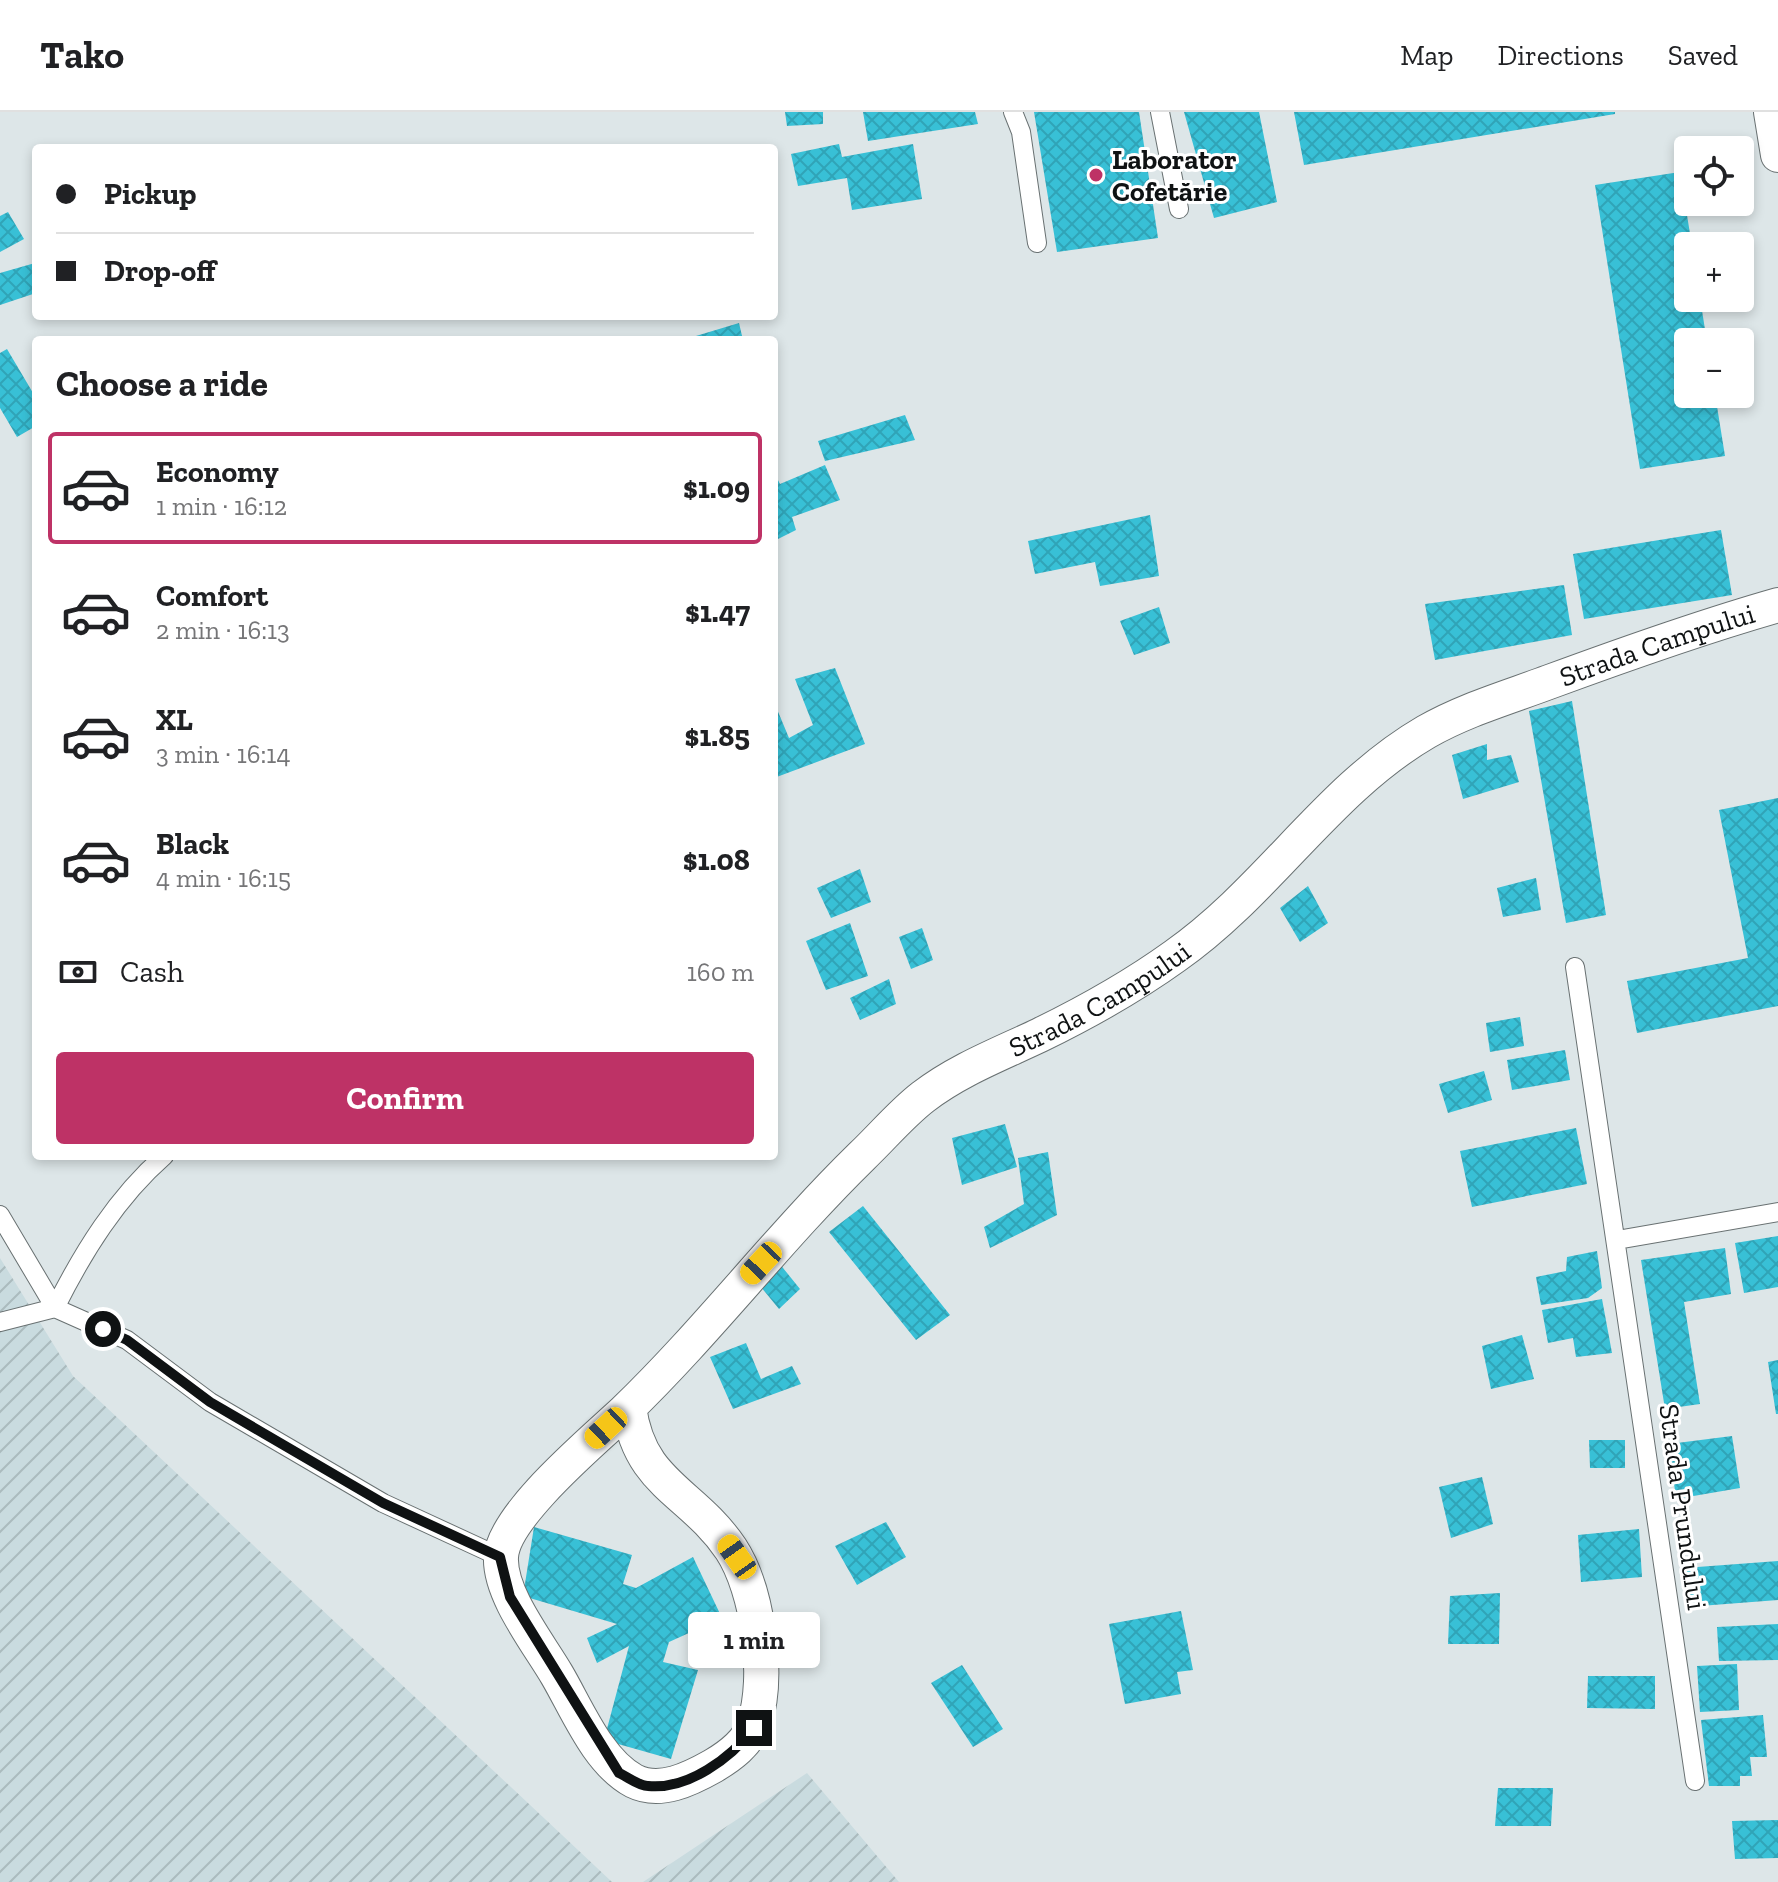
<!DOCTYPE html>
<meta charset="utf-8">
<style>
:root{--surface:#fff;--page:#f2f2f2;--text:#202124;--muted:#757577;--line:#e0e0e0;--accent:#be3266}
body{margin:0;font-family:"Zilla Slab",serif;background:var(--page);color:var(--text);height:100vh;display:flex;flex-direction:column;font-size:30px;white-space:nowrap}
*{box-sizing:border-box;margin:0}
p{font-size:26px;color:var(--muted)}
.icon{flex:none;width:44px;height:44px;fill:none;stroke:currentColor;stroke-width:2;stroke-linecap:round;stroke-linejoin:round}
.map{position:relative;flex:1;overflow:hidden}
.side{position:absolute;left:32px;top:224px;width:746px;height:824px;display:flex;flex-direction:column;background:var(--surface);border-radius:8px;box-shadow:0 4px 12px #0003}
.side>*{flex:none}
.hud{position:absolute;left:32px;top:32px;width:746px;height:176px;border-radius:8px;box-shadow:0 4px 12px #0003;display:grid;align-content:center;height:176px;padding:0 24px;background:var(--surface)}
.tools{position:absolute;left:1674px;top:24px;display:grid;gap:16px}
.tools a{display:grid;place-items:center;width:80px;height:80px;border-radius:8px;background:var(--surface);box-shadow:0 4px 12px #0003;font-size:40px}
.end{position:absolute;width:36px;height:36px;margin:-18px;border:10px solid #0f1213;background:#fff;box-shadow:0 0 0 4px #fff}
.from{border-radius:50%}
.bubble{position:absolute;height:56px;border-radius:8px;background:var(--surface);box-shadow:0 4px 12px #0003;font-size:26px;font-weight:700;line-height:56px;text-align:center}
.car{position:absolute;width:24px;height:48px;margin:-24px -12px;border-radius:10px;box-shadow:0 0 6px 2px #0007;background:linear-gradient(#f5c518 24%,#345 0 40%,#f5c518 0 76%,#345 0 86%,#f5c518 0)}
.hud b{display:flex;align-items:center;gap:28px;height:76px;font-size:30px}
.hud b+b{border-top:2px solid var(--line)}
.hud i{width:20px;height:20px;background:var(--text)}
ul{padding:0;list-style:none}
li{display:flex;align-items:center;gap:24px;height:112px;margin:0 16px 12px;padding:0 8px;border:4px solid transparent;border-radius:8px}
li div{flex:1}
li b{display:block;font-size:30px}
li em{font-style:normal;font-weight:700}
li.on{border-color:var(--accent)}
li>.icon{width:72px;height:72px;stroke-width:1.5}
h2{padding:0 24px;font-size:36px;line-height:96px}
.pay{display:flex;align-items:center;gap:20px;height:88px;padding:0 24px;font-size:30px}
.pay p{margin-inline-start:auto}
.cta{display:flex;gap:16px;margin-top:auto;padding:16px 24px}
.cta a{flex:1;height:92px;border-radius:8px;background:var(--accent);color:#fff;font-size:32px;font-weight:700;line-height:92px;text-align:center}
header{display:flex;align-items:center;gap:48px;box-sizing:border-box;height:112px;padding:0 40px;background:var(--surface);border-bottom:2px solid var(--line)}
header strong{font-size:38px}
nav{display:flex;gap:44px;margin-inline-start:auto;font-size:28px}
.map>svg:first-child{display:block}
.industrial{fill:url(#industrial-furrows)}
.building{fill:url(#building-cross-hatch)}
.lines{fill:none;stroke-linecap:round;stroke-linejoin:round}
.service-casing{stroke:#697172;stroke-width:20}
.minor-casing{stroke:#697172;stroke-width:36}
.service{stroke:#fff;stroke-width:18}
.minor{stroke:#fff;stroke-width:34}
.route{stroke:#0f1213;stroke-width:10}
.poi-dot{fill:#be3266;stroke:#fff;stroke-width:3}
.labels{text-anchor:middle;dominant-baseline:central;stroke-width:6;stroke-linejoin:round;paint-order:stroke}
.poi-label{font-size:28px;font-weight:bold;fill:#0f1213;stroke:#fff;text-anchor:start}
.street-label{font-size:28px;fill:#0f1213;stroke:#fff}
</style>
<header>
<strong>Tako</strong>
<nav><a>Map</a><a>Directions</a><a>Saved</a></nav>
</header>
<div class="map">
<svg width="1778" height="1770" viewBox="0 0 1778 1770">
<defs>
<pattern id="industrial-furrows" width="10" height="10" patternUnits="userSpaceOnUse" patternTransform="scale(2)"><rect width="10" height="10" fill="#c9dbdf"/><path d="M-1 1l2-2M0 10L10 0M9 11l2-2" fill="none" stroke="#abbbbe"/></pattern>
<pattern id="building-cross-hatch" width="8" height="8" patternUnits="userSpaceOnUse" patternTransform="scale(2)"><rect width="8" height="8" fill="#38c0d6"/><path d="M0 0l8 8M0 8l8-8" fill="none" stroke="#30a4b7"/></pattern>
</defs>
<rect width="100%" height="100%" fill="#dde6e8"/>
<path class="industrial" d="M0 1146 73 1264 612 1770H0Z
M807 1661 899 1770H643Z"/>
<path class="building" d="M785 0H823V12L787 14Z
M863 0H975L978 12 868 29Z
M1034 0H1139L1158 126 1057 140Z
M1184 0H1259L1277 90 1214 106Z
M1294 0H1615V2L1304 53Z
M839 32 842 45 913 32 922 87 852 98 847 66 798 74 791 42Z
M1680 60 1692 134H1688V186H1700L1707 230H1688V282H1715L1725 344 1640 357 1595 73Z
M8 100 24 127 0 140V104Z
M35 151 36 181 0 193V161Z
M739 211 743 228H686V227Z
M7 237 36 286V314L17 325 0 296V241Z
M905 303 915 328 825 349 818 329Z
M825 353 840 388 792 405 796 418 774 429V360L780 372Z
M1150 403 1159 464 1100 474 1095 450 1035 462 1028 429Z
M1721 418 1732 483 1584 507 1573 442Z
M1564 473 1572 523 1435 548 1425 492Z
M1159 495 1170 531 1134 543 1120 509Z
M835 556 865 632 774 666V590L789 626 813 613 795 567Z
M1572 589 1606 803 1566 811 1529 599Z
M1487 632V648L1511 643 1519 670 1463 687 1452 643Z
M1778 686V894L1637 921 1627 869 1748 846 1719 698Z
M860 757 871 790 831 806 817 776Z
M1536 766 1541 798 1503 805 1497 776Z
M1308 774 1328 811 1300 830 1280 796Z
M850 811 868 864 826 878 806 829Z
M922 816 933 848 911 857 899 825Z
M889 867 896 892 860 908 850 886Z
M1520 905 1524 934 1490 940 1486 911Z
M1565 938 1570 968 1512 978 1507 948Z
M1484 959 1492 988 1448 1001 1439 972Z
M1005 1012 1017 1055 962 1073 952 1026Z
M1576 1016 1587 1072 1472 1095 1460 1039Z
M1048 1040 1057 1103 990 1136 984 1115 1024 1092 1018 1046Z
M863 1094 950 1203 916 1228 829 1120Z
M1778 1124V1175L1744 1181 1735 1131Z
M1725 1136 1731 1182 1684 1190 1700 1292 1665 1297 1641 1148Z
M1597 1139 1602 1176 1588 1186 1541 1193 1536 1165 1566 1159 1567 1145Z
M779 1151 800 1177 779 1197 757 1170Z
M1602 1187 1612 1241 1576 1245 1573 1226 1548 1231 1542 1198Z
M1522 1223 1534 1267 1491 1277 1482 1234Z
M746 1231 761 1267 792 1254 801 1272 733 1297 710 1245Z
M1778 1248V1302H1776L1768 1250Z
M1732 1324 1740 1376 1676 1387 1669 1332Z
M1589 1328H1625V1356H1590Z
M1482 1365 1493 1412 1451 1426 1439 1375Z
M886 1410 906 1445 857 1473 835 1434Z
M534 1415 632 1443 623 1472 636 1476 693 1445 722 1506 669 1530 663 1550 698 1558 671 1647 604 1628 629 1534 597 1551 587 1526 617 1512 523 1484Z
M1639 1417 1642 1465 1581 1470 1578 1423Z
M1778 1449V1488L1687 1495 1684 1456Z
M1500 1481 1499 1532H1448L1450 1484Z
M1181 1499 1193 1558 1177 1560 1181 1582 1125 1592 1109 1512Z
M1778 1512V1548L1719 1549 1717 1515Z
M1737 1552 1739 1598 1700 1600 1697 1554Z
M962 1553 1003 1617 973 1635 931 1571Z
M1588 1564H1655V1597L1587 1596Z
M1763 1603 1767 1645H1750L1752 1664H1740V1674H1709L1701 1608Z
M1498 1676H1553L1551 1714H1495Z
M1778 1708V1746L1735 1747 1732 1709Z"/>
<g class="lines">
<g class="service-casing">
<path id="service" d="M1013 0 1021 20 1037 131
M1160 0 1179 97
M1575 855 1695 1669
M0 1103 55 1196
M1617 1128 1778 1100
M55 1196C83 1140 117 1085 164 1044
M0 1210 55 1196 127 1228 210 1290 383 1391 500 1445"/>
</g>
<g class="minor-casing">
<g id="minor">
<path d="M1771 0 1778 43"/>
<path id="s1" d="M629 1295C639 1373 692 1379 731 1437 758 1478 770 1565 754 1612 748 1631 730 1644 713 1654 690 1667 660 1682 634 1669 598 1650 577 1597 557 1563 539 1532 499 1482 501 1445 503 1404 593 1329 624 1300 708 1219 779 1125 862 1044 882 1025 901 1002 923 985 958 958 1000 942 1040 923 1087 900 1132 875 1175 844 1268 779 1328 677 1426 620 1464 598 1509 585 1549 570 1625 542 1701 515 1778 493"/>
</g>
</g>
<use href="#service" class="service"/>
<use href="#minor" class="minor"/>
</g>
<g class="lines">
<path class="route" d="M103 1217 127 1228 210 1290 383 1391 500 1445 510 1485 619 1661C628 1665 639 1674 648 1674 688 1678 731 1646 754 1616"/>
</g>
<circle class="poi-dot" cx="1096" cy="63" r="8"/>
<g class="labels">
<g class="poi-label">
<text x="1112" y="47">Laborator<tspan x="1112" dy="32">Cofetărie</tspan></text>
</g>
<g class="street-label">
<text stroke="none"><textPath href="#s1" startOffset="2270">Strada Campului</textPath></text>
<text stroke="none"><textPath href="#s1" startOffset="1598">Strada Campului</textPath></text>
<text transform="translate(1683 1395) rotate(82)">Strada Prundului</text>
</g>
</g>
</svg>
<div class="tools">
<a><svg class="icon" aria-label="locate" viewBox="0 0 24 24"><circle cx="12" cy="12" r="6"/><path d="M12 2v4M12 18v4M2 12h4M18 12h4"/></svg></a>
<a>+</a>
<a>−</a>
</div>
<i class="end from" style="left:103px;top:1217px"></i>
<i class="end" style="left:754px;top:1616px"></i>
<div class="bubble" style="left:688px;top:1500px;width:132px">1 min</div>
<i class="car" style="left:761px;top:1151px;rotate:223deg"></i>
<i class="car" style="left:606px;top:1316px;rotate:227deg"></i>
<i class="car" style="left:737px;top:1445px;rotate:325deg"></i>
<div class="hud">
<b><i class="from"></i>Pickup</b>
<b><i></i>Drop-off</b>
</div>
<section class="side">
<h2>Choose a ride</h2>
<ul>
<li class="on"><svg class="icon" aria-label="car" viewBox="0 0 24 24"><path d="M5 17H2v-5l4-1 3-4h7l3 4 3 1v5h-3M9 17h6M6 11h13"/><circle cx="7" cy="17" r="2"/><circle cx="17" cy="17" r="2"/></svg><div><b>Economy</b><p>1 min · 16:12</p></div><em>$1.09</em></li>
<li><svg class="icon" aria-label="car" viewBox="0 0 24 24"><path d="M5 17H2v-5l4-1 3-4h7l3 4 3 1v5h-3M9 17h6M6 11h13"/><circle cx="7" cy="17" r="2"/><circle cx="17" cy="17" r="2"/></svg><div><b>Comfort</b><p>2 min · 16:13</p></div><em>$1.47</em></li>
<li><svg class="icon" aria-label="car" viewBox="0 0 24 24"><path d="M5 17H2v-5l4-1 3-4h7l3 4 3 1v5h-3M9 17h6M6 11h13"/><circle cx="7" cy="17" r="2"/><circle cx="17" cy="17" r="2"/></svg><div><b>XL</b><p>3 min · 16:14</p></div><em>$1.85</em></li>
<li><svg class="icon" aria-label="car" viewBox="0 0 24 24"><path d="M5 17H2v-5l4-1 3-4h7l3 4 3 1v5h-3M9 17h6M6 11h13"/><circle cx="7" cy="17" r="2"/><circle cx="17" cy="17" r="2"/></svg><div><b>Black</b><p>4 min · 16:15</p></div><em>$1.08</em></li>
</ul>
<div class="pay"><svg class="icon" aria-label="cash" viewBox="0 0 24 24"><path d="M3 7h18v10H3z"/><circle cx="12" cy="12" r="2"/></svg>Cash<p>160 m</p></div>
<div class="cta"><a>Confirm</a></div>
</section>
</div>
